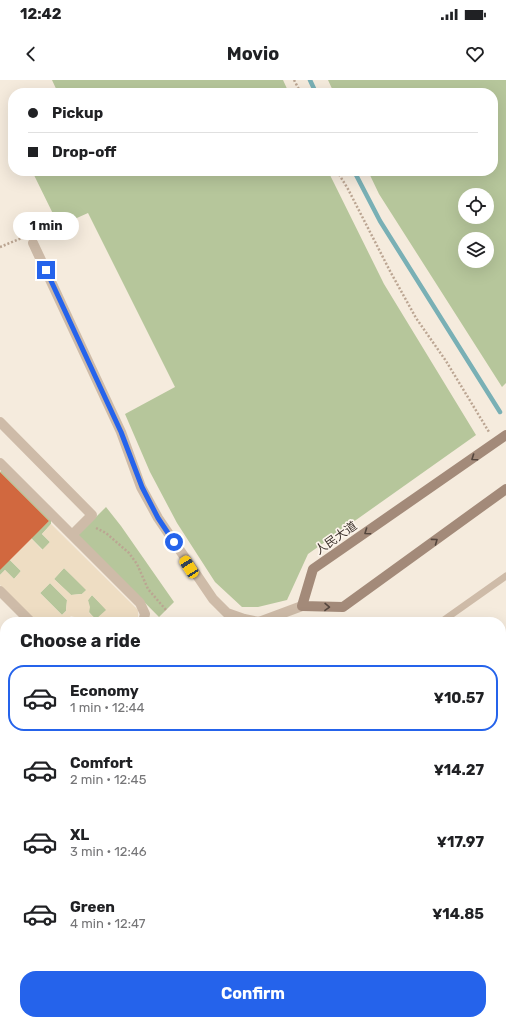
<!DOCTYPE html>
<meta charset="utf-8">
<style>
:root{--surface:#fff;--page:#f2f2f2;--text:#202124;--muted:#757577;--line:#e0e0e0;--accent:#2563eb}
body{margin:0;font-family:Rubik,"Noto Sans SC",sans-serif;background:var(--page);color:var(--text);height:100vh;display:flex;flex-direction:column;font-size:15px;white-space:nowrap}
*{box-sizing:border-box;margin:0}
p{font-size:13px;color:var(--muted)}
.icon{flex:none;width:22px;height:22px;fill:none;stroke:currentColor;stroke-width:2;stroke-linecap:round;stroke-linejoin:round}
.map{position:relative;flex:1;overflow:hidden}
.panel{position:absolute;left:0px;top:537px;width:506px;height:408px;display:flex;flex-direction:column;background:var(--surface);border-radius:16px 16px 0 0;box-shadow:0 4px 16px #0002}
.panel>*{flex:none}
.banner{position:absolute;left:8px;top:8px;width:490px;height:88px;border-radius:16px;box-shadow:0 4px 16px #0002;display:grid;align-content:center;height:88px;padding:0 20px;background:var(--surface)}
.tools{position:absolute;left:458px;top:108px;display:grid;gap:8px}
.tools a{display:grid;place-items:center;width:36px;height:36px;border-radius:50%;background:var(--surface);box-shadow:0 4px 16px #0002;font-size:20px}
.end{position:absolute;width:18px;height:18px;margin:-9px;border:5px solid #2563eb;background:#fff;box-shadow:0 0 0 2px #fff}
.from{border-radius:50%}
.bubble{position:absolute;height:28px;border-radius:14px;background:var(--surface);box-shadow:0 4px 16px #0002;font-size:13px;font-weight:700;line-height:28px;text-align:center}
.car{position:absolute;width:12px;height:24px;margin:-12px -6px;border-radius:5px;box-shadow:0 0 3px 1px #0007;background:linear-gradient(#f5c518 24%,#345 0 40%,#f5c518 0 76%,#345 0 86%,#f5c518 0)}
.banner b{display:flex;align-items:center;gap:14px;height:38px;font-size:15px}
.banner b+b{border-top:1px solid var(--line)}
.banner i{width:10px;height:10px;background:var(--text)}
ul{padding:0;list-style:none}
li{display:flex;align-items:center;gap:12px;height:66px;margin:0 8px 6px;padding:0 12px;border:2px solid transparent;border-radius:16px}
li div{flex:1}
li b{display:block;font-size:15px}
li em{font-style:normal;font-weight:700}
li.active{border-color:var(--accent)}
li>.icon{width:36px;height:36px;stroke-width:1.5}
h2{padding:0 20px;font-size:18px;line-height:48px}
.primary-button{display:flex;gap:8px;margin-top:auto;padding:8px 20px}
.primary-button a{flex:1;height:46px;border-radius:16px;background:var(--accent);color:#fff;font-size:16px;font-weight:700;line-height:46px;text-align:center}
.status{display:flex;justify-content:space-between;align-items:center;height:28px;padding:0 20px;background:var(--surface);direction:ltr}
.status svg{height:11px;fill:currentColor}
header{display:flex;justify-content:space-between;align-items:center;height:52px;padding:0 20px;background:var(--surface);font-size:18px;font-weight:700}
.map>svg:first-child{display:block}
.green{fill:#b6c69b;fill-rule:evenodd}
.plaza{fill:#eeddc3;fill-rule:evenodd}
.water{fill:#79b0b5}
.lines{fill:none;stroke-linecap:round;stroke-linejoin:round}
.stream{stroke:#79b0b5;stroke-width:4.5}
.building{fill:#d1683f}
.path{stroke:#bba592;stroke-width:2.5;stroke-dasharray:2 2;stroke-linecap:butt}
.lane{stroke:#cebba8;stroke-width:7}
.street{stroke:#cebba8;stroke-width:10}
.secondary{stroke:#a38a79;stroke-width:10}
.oneway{stroke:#54463d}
.route{stroke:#2563eb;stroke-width:5}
.labels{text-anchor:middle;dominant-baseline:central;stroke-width:3.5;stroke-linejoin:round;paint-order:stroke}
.street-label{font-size:12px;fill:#3a2f29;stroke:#fcf4eb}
</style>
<div class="status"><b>12:42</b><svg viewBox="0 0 49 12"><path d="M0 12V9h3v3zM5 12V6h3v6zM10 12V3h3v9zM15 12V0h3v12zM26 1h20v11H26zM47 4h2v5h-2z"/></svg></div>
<header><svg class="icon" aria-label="back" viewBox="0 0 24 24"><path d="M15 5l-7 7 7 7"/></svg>Movio<svg class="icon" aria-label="heart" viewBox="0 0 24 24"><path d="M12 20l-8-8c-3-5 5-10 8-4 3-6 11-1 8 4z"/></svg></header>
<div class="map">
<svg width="506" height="945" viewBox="0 0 506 945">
<rect width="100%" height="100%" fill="#f5ebdd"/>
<path class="green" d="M52 0H283L289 13H58Z
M328 0H506V303L502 307 379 114 368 91H493V13H334ZM465 115H487V137H465ZM465 159H487V181H465Z
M32 91H328L384 204 476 355 308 474 287 520 258 527H242L215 502 177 443 150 392 125 334 175 307 88 133 59 146Z
M2 390 51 440V444L42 454 50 462 43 470 31 458 49 441 0 392Z
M106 427 121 446 174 522 159 537 78 455Z
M10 480 21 491 14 499 5 490 0 495V484Z
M64 488 87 510 82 514 71 515 54 499Z
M50 503 67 520 66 531 62 535 40 513Z
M92 515 107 530 96 540 89 532 88 520Z
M0 751 5 756V883L0 878Z
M61 940H186L191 945H66Z"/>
<path class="plaza" d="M51 444 138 530V539L135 542H88L84 537 78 538 71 536 67 540 68 542H37L0 505V495L5 490 14 499 21 491 10 480 31 458 42 470 50 462 42 454ZM64 488 86 510 82 514 71 515 54 499ZM50 503 67 520 66 531 62 535 40 513ZM92 515 106 530 96 539 89 533 90 527 88 520Z"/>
<path class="water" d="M0 633 5 638V756L0 751Z
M186 940H299L304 945H191Z"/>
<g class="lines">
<path class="stream" d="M310 0 316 13
M354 91 380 141 500 332"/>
</g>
<path class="building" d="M0 392 49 441 0 490Z"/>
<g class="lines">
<path class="path" d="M294 0 301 13
M337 91 348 109 391 193 416 238 446 281 489 352
M0 167 22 158
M96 448 106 453 129 473 137 484 148 509 166 530"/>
<path class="lane" d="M441 542 506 496
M501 727 506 730"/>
<path class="street" d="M33 163 121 352 141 407 158 438 213 519 227 533 244 539 259 542 302 526
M0 342 92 435 72 455
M0 383 140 523 145 534 143 542
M0 511 31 542"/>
<path class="secondary" d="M506 355 313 489 302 526 343 527 506 409"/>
</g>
<defs><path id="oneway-chevron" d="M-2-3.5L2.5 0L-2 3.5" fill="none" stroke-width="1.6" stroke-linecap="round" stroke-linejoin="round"/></defs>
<g class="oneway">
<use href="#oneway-chevron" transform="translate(474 378) rotate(145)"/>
<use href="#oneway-chevron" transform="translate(367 452) rotate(145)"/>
<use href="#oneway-chevron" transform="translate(435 461) rotate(-36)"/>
<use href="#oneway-chevron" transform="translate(327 527) rotate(1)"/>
</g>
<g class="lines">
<path class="route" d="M46 190 121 352 142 407 158 438 174 462"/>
</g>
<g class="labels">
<g class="street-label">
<text transform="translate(336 458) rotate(-35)">人民大道</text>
</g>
</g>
</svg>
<div class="tools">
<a><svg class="icon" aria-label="locate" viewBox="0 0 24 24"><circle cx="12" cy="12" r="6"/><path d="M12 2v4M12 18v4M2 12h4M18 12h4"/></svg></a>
<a><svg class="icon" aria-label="layers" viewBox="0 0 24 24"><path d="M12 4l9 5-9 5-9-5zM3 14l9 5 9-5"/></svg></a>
</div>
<i class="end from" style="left:174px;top:462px"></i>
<i class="end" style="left:46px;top:190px"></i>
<div class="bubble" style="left:13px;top:132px;width:66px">1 min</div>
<i class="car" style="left:189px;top:487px;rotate:327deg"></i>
<div class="banner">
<b><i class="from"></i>Pickup</b>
<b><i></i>Drop-off</b>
</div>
<section class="panel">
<h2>Choose a ride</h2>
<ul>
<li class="active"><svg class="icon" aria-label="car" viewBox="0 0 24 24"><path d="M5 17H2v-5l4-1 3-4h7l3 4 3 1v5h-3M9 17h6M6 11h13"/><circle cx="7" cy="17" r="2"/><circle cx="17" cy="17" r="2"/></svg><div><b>Economy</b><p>1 min · 12:44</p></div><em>¥10.57</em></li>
<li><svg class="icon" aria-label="car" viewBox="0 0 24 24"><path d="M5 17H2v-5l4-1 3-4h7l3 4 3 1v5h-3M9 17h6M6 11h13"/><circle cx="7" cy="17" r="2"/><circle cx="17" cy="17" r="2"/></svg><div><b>Comfort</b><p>2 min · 12:45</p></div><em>¥14.27</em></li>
<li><svg class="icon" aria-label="car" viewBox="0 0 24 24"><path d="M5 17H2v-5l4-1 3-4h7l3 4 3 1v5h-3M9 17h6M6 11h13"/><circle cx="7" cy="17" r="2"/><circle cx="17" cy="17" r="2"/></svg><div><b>XL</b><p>3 min · 12:46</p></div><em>¥17.97</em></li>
<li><svg class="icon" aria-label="car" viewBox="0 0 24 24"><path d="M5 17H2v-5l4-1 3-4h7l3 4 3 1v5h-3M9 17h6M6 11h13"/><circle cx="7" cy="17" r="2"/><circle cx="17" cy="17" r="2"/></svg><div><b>Green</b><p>4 min · 12:47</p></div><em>¥14.85</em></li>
</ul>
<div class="primary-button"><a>Confirm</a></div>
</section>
</div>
